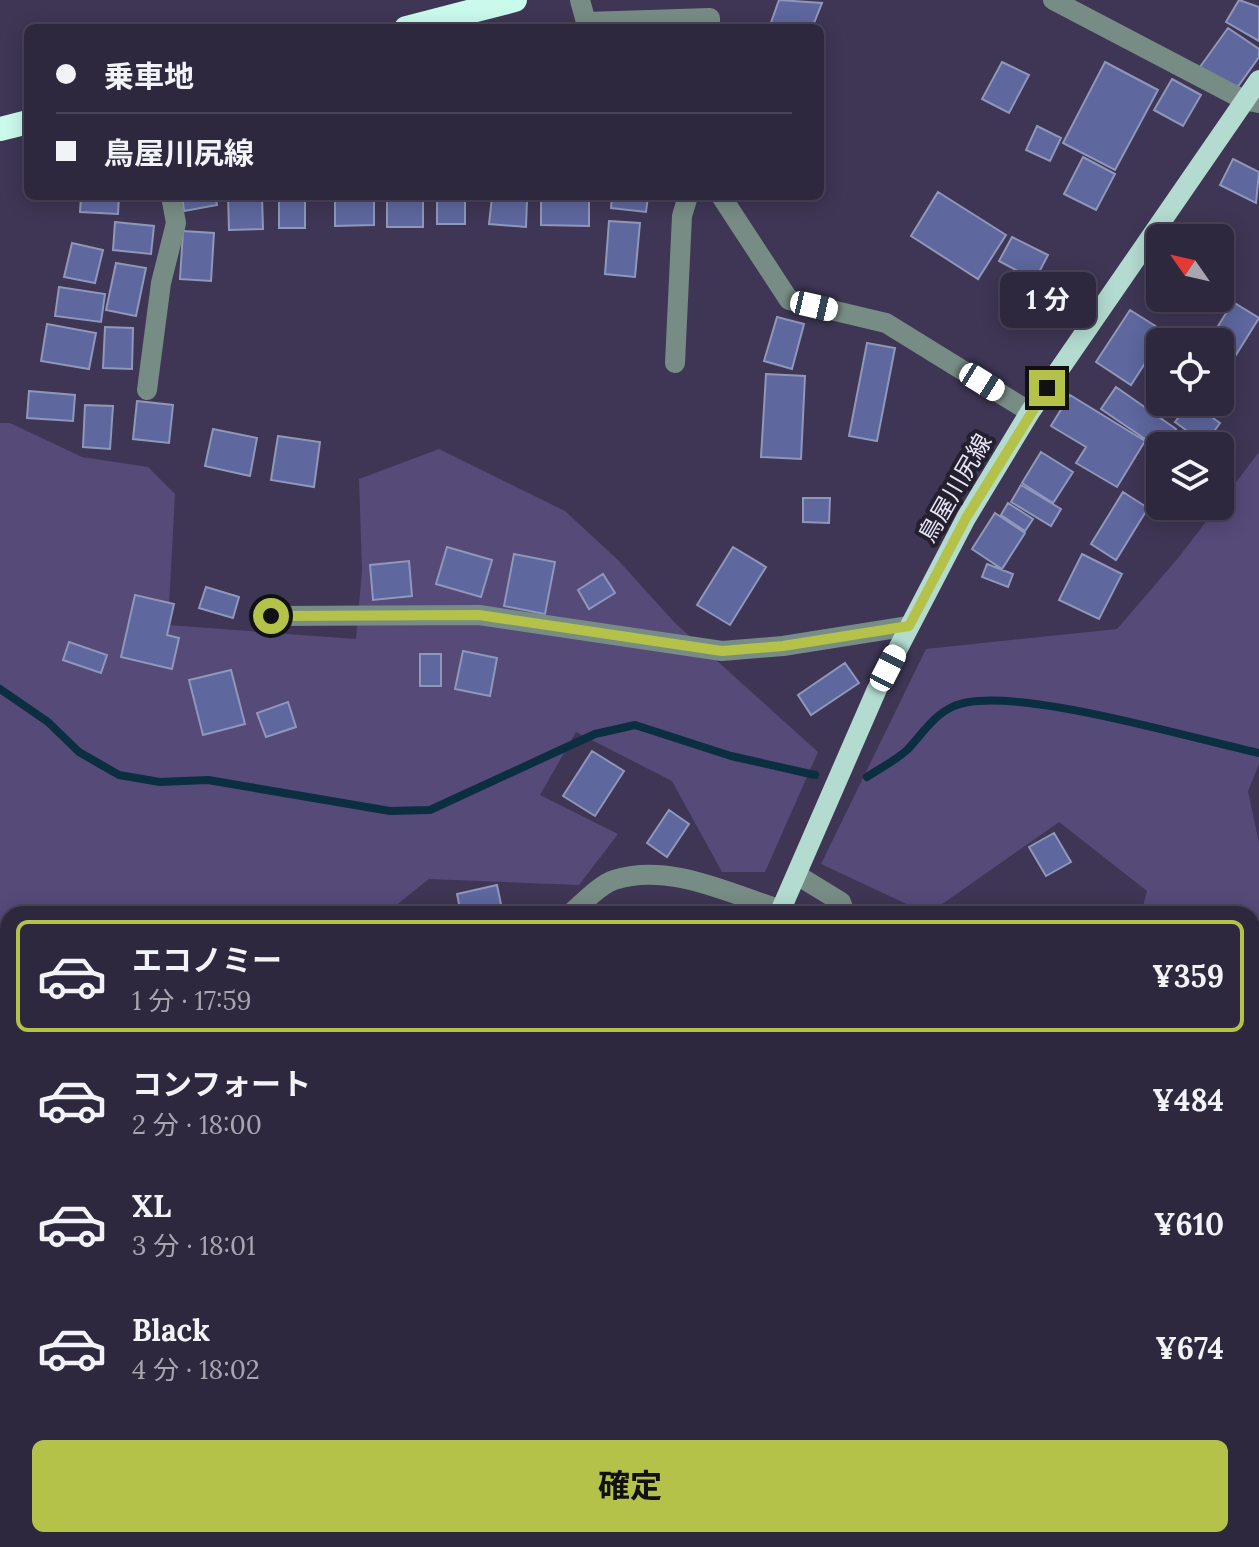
<!DOCTYPE html>
<html lang="ja">
<meta charset="utf-8">
<style>
:root{--surface:#2e283f;--page:#3a344a;--text:#f1f3f6;--muted:#a7a6b0;--line:#494459;--accent:#b4c24a}
body{margin:0;font-family:Lora,"Noto Sans JP",serif;background:var(--page);color:var(--text);height:100vh;display:flex;flex-direction:column;font-size:30px;white-space:nowrap}
*{box-sizing:border-box;margin:0}
p{font-size:26px;color:var(--muted)}
.icon{flex:none;width:44px;height:44px;fill:none;stroke:currentColor;stroke-width:2;stroke-linecap:round;stroke-linejoin:round}
.map{position:relative;flex:1;overflow:hidden}
.drawer{position:absolute;left:0px;top:906px;width:1260px;height:642px;display:flex;flex-direction:column;background:var(--surface);border-radius:24px 24px 0 0;box-shadow:0 4px 20px #0003,0 0 0 2px var(--line)}
.drawer>*{flex:none}
.guide{position:absolute;left:24px;top:24px;width:800px;height:176px;border-radius:12px;box-shadow:0 4px 20px #0003,0 0 0 2px var(--line);display:grid;align-content:center;height:176px;padding:0 32px;background:var(--surface)}
.needle{width:52px;rotate:304deg}
.controls{position:absolute;left:1146px;top:224px;display:grid;gap:16px}
.controls a{display:grid;place-items:center;width:88px;height:88px;border-radius:12px;background:var(--surface);box-shadow:0 4px 20px #0003,0 0 0 2px var(--line);font-size:40px}
.end{position:absolute;width:36px;height:36px;margin:-18px;border:10px solid #b4c24a;background:#111;box-shadow:0 0 0 4px #111}
.from{border-radius:50%}
.bubble{position:absolute;height:56px;border-radius:12px;background:var(--surface);box-shadow:0 4px 20px #0003,0 0 0 2px var(--line);font-size:26px;font-weight:700;line-height:56px;text-align:center}
.car{position:absolute;width:24px;height:48px;margin:-24px -12px;border-radius:10px;box-shadow:0 0 6px 2px #0007;background:linear-gradient(#fff 24%,#345 0 40%,#fff 0 76%,#345 0 86%,#fff 0)}
.guide b{display:flex;align-items:center;gap:28px;height:76px;font-size:30px}
.guide b+b{border-top:2px solid var(--line)}
.guide i{width:20px;height:20px;background:var(--text)}
ul{padding:14px 0 0;list-style:none}
li{display:flex;align-items:center;gap:24px;height:112px;margin:0 16px 12px;padding:0 16px;border:4px solid transparent;border-radius:12px}
li div{flex:1}
li b{display:block;font-size:30px}
li em{font-style:normal;font-weight:700}
li.on{border-color:var(--accent)}
li>.icon{width:72px;height:72px;stroke-width:1.5}
.action{display:flex;gap:16px;margin-top:auto;padding:16px 32px}
.action a{flex:1;height:92px;border-radius:12px;background:var(--accent);color:#111;font-size:32px;font-weight:700;line-height:92px;text-align:center}
.map>svg:first-child{display:block}
.green{fill:#564a79}
.lines{fill:none;stroke-linecap:round;stroke-linejoin:round}
.stream{stroke:#0b2e41;stroke-width:8}
.building{fill:#5e679e;stroke:#8f97ba;stroke-width:2}
.minor{stroke:#788c86;stroke-width:20}
.major{stroke:#b3dbcf;stroke-width:20}
.highway{stroke:#cafaec;stroke-width:24}
.route{stroke:#b4c24a;stroke-width:10}
.labels{text-anchor:middle;dominant-baseline:central;stroke-width:8;stroke-linejoin:round;paint-order:stroke}
.street-label{font-size:24px;fill:#e8e4f7;stroke:#24202e}
</style>
<div class="map">
<svg width="1259" height="1547" viewBox="0 0 1259 1547">
<rect width="100%" height="100%" fill="#3e3654"/>
<path class="green" d="M0 423H10L82 457 148 467 175 494 168 625 356 639 362 570 359 479 439 449 565 511 618 560 675 623 818 752 765 872H722L672 781 576 732 540 795 618 834 579 885 429 879 385 914H8V962L0 969Z
M1259 452V764L1248 791 1259 843V1086L1252 1083V914H1141L1147 891 1059 822 928 914 821 864 926 649 1117 629 1179 557Z"/>
<g class="lines">
<path class="stream" d="M0 689 48 722 79 752 119 775 160 782 208 780 390 811 430 810 595 734 635 725 731 756 815 775
M867 777C880 768 897 760 908 749 922 734 933 716 952 707 1003 681 1196 740 1259 753"/>
</g>
<path class="building" d="M779 0 822 3 812 28H769Z
M1239 0 1259 7V41L1226 22Z
M1228 28 1259 49V57L1234 92 1200 67Z
M1002 62 1029 75 1009 113 982 99Z
M1105 62 1158 90 1115 170 1063 143Z
M1172 79 1201 95 1183 126 1154 110Z
M1037 126 1061 138 1050 161 1026 150Z
M1083 157 1115 174 1096 210 1064 194Z
M1233 159 1259 172 1256 203 1220 185Z
M938 192 1006 235 978 279 911 236Z
M81 196H119L118 214 80 212Z
M182 196H215L217 205 184 211Z
M228 196H262L263 229 229 230Z
M279 196H305V228H279Z
M335 196H374V225L335 226Z
M387 196H423V227H387Z
M437 196H465V224H437Z
M541 196H589V226L541 225Z
M612 196H648L646 212 611 208Z
M492 197 527 200 526 227 489 224Z
M609 221 640 223 635 277 605 274Z
M115 222 154 226 151 254 113 250Z
M183 231 214 233 211 281 180 279Z
M1012 237 1048 255 1035 280 999 261Z
M72 243 103 250 95 283 64 277Z
M116 263 146 268 136 316 106 310Z
M59 287 105 294 101 322 55 316Z
M1233 302 1259 318 1234 358 1220 349V342H1208Z
M1130 310 1165 332 1131 385 1096 362Z
M777 317 804 324 792 369 764 361Z
M47 324 96 333 89 369 41 361Z
M105 327 133 328 132 369 103 368Z
M867 343 895 348 877 441 849 436Z
M766 374 805 376 801 459 761 457Z
M1116 387 1176 429 1165 446 1160 449 1101 409Z
M29 391 75 395 73 421 27 418Z
M1070 395 1145 441 1117 487 1076 463 1086 447 1051 426Z
M137 401 173 405 169 443 133 439Z
M1190 402 1220 423 1205 444 1175 422Z
M85 405 113 406 110 449 83 447Z
M213 429 257 438 250 476 205 466Z
M278 436 320 442 314 487 271 480Z
M1041 452 1073 472 1053 503 1022 483Z
M1021 485 1061 509 1051 526 1011 502Z
M1123 492 1148 508 1116 560 1091 544Z
M803 498H830L829 523 803 522Z
M1008 503 1033 519 1025 531 1001 515Z
M995 513 1025 533 1002 569 972 549Z
M447 547 492 560 481 597 436 584Z
M733 547 766 567 730 625 697 605Z
M514 554 555 562 545 614 504 606Z
M1082 554 1122 574 1099 619 1059 600Z
M409 561 412 596 373 600 370 565Z
M987 564 1013 574 1008 587 982 577Z
M603 574 615 593 589 609 578 590Z
M206 587 239 597 233 618 199 608Z
M135 595 174 604 167 635 179 638 172 669 121 657Z
M69 642 107 655 101 673 63 660Z
M463 651 497 658 490 696 455 689Z
M420 654H441V686H420Z
M845 663 859 683 811 715 798 695Z
M231 670 245 724 203 735 189 680Z
M288 702 296 727 266 737 257 713Z
M592 751 624 771 595 816 563 796Z
M669 810 689 824 667 857 647 843Z
M1054 833 1071 862 1046 876 1029 847Z
M497 885 503 914H461L457 894Z
M1252 1100 1259 1102V1174L1252 1171Z
M1252 1361 1259 1368 1257 1409 1252 1404Z
M8 1397V1430L0 1440V1408Z
M79 1540H95L105 1547H74Z
M161 1540H173L182 1547H156Z
M270 1540H290L296 1545 264 1547Z
M478 1540H516L511 1547H489Z
M619 1540H667L666 1547H618Z
M699 1540H777V1547H698Z
M939 1540H976L973 1547H936Z"/>
<g class="lines">
<path class="minor" d="M580 0 586 22 710 18V28
M1053 0 1244 100 1259 103
M721 196 789 300 886 323 1030 412
M675 363 682 216 688 196
M147 390 161 283 176 223 171 196
M271 616 479 615 722 651 783 646 909 626
M797 875 841 902 845 914
M570 914C582 904 599 885 614 880 669 862 730 894 782 910
M0 1157 8 1143
M0 1209 8 1216
M1252 1493 1258 1498 1252 1523
M390 1540 411 1547
M1246 1547 1248 1540"/>
<path class="major" d="M779 914 877 689 966 518 1030 412 1259 80
M580 1540V1547"/>
<path class="highway" d="M406 28 515 0
M0 129 28 122"/>
</g>
<g class="lines">
<path class="route" d="M271 616 479 615 722 651 783 646 909 626 966 518 1047 388"/>
</g>
<g class="labels">
<g class="street-label">
<text transform="translate(955 488) rotate(-60)">鳥屋川尻線</text>
</g>
</g>
</svg>
<div class="controls">
<a><svg class="needle" viewBox="-14 -14 28 28"><path d="M0-13l5 13h-10z" fill="#e53935"/><path d="M0 13l5-13h-10z" fill="#a7a6b0"/></svg></a>
<a><svg class="icon" aria-label="locate" viewBox="0 0 24 24"><circle cx="12" cy="12" r="6"/><path d="M12 2v4M12 18v4M2 12h4M18 12h4"/></svg></a>
<a><svg class="icon" aria-label="layers" viewBox="0 0 24 24"><path d="M12 4l9 5-9 5-9-5zM3 14l9 5 9-5"/></svg></a>
</div>
<i class="end from" style="left:271px;top:616px"></i>
<i class="end" style="left:1047px;top:388px"></i>
<div class="bubble" style="left:1000px;top:272px;width:96px">1 分</div>
<i class="car" style="left:814px;top:306px;rotate:103deg"></i>
<i class="car" style="left:982px;top:382px;rotate:122deg"></i>
<i class="car" style="left:888px;top:668px;rotate:27deg"></i>
<div class="guide">
<b><i class="from"></i>乗車地</b>
<b><i></i>鳥屋川尻線</b>
</div>
<section class="drawer">
<ul>
<li class="on"><svg class="icon" aria-label="car" viewBox="0 0 24 24"><path d="M5 17H2v-5l4-1 3-4h7l3 4 3 1v5h-3M9 17h6M6 11h13"/><circle cx="7" cy="17" r="2"/><circle cx="17" cy="17" r="2"/></svg><div><b>エコノミー</b><p>1 分 · 17:59</p></div><em>¥359</em></li>
<li><svg class="icon" aria-label="car" viewBox="0 0 24 24"><path d="M5 17H2v-5l4-1 3-4h7l3 4 3 1v5h-3M9 17h6M6 11h13"/><circle cx="7" cy="17" r="2"/><circle cx="17" cy="17" r="2"/></svg><div><b>コンフォート</b><p>2 分 · 18:00</p></div><em>¥484</em></li>
<li><svg class="icon" aria-label="car" viewBox="0 0 24 24"><path d="M5 17H2v-5l4-1 3-4h7l3 4 3 1v5h-3M9 17h6M6 11h13"/><circle cx="7" cy="17" r="2"/><circle cx="17" cy="17" r="2"/></svg><div><b>XL</b><p>3 分 · 18:01</p></div><em>¥610</em></li>
<li><svg class="icon" aria-label="car" viewBox="0 0 24 24"><path d="M5 17H2v-5l4-1 3-4h7l3 4 3 1v5h-3M9 17h6M6 11h13"/><circle cx="7" cy="17" r="2"/><circle cx="17" cy="17" r="2"/></svg><div><b>Black</b><p>4 分 · 18:02</p></div><em>¥674</em></li>
</ul>
<div class="action"><a>確定</a></div>
</section>
</div>
